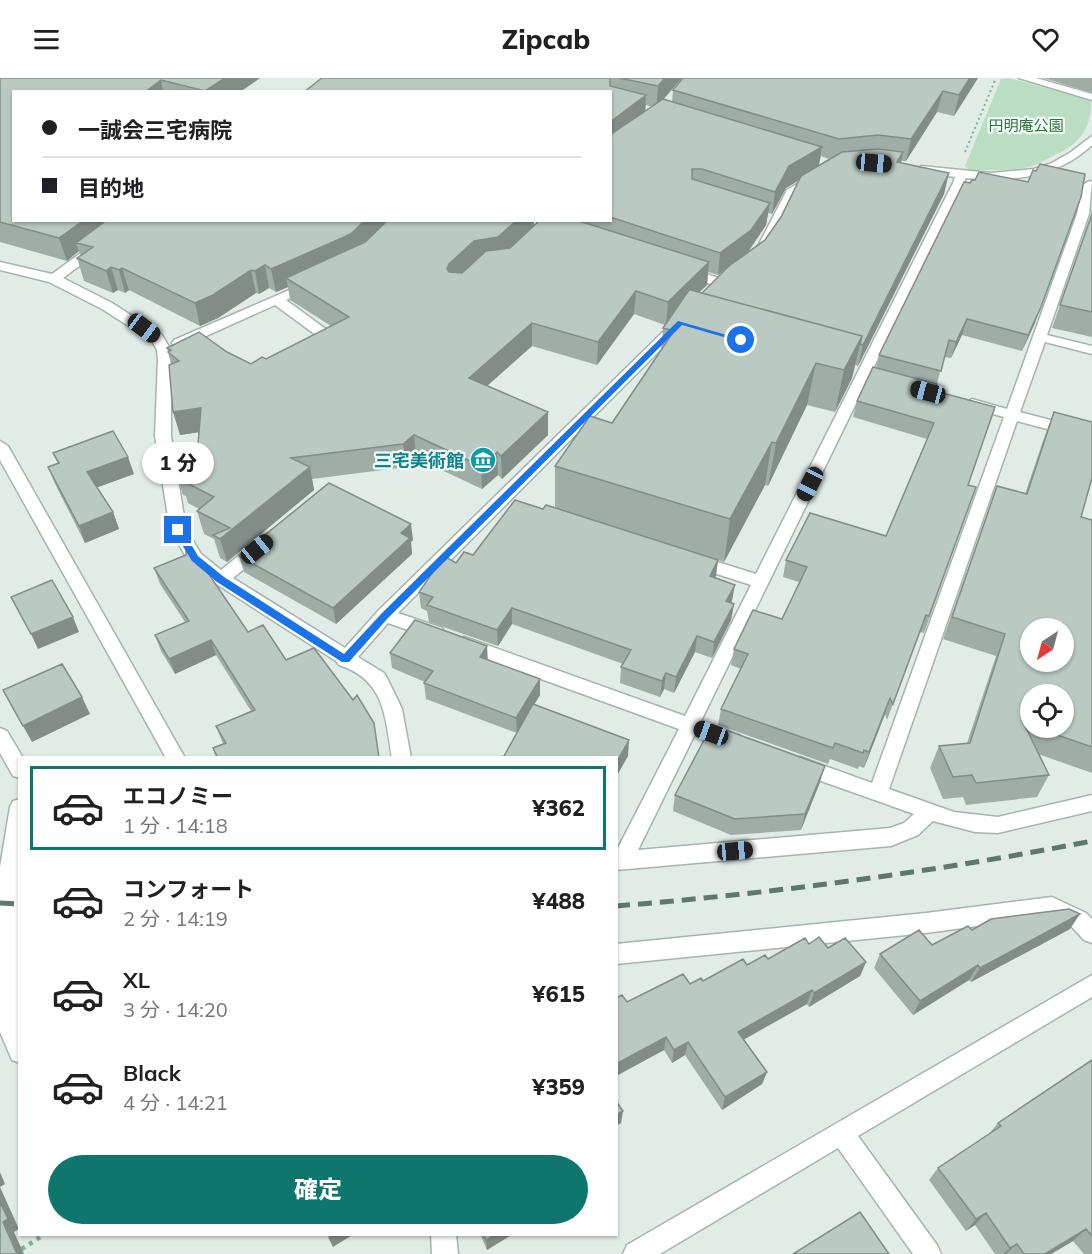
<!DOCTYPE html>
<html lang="ja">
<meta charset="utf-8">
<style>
:root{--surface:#fff;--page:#f2f2f2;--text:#202124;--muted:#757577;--line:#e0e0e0;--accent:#0f766e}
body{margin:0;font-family:Mulish,"Noto Sans JP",sans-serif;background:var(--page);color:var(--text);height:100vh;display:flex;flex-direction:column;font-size:22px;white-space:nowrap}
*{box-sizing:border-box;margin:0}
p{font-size:20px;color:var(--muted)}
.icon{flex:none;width:33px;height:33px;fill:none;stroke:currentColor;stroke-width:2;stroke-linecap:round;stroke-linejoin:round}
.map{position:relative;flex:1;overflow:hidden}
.sheet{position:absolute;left:18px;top:678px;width:600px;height:480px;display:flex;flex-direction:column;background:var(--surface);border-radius:0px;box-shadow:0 2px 4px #0004}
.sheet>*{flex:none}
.top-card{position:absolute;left:12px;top:12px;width:600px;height:132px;border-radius:0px;box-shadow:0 2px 4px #0004;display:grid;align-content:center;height:132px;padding:0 30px;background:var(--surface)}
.needle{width:39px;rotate:216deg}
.buttons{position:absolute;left:1020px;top:540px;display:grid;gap:12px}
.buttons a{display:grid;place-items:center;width:54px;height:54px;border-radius:50%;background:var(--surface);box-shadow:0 2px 4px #0004;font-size:30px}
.end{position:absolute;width:27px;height:27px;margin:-14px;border:8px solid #1a73e8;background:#fff;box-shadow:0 0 0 3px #fff}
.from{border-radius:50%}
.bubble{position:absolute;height:42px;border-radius:21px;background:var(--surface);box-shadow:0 2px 4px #0004;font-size:20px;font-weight:800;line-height:42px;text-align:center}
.car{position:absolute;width:18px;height:36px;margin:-18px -9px;border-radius:8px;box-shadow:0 0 4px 2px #0007;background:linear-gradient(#222 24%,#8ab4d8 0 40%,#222 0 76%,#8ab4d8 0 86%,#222 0)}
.top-card b{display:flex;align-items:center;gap:21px;height:57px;font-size:22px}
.top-card b+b{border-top:2px solid var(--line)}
.top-card i{width:15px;height:15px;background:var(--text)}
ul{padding:10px 0 0;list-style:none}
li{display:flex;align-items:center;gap:18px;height:84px;margin:0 12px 9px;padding:0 18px;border:3px solid transparent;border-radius:0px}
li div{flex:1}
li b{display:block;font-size:22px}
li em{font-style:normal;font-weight:800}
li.selected{border-color:var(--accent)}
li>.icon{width:54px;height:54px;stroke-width:1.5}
.button{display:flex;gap:12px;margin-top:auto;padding:12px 30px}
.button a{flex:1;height:69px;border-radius:36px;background:var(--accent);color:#fff;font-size:24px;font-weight:800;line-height:69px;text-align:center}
header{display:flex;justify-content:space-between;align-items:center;height:78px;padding:0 30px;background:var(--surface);font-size:27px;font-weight:800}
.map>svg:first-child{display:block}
.green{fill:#bbddc1}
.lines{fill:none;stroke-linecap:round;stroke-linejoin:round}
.minor-casing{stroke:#a5b4ad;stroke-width:3}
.tertiary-casing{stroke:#a5b4ad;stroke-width:3}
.path-far1{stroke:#83af9d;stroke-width:2;stroke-dasharray:2 3;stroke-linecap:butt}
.path{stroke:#83af9d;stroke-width:4.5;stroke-dasharray:4 5;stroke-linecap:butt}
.minor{fill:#fff;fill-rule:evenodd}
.tertiary{fill:#fff;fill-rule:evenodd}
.rail{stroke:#5d786e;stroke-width:5;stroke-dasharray:14 8;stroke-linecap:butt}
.wall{fill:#a0ada7;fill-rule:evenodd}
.shaded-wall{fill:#828d88}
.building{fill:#bac9c2;stroke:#828d88;stroke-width:1.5;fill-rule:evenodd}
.route{fill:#1a73e8}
.labels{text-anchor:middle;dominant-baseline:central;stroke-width:4.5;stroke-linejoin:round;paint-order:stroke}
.far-park-label{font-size:15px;fill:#2d7341;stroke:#f2f8f5}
.culture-label{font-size:18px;font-weight:bold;fill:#0d838f;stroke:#f2f8f5;text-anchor:end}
</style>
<header><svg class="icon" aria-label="menu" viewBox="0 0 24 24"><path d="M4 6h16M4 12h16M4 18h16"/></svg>Zipcab<svg class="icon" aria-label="heart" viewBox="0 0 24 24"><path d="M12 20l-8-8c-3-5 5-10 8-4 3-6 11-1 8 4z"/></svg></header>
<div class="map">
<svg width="1092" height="1176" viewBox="0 0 1092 1176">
<rect width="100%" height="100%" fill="#e2ece6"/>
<path class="green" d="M1009 0 1091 22C1092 51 1079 66 1055 77 1047 81 1038 87 1029 89 1009 93 990 92 969 92L965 88 1001 1Z"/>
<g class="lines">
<g class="minor-casing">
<path id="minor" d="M1019 0H1036L1092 16V22Z
M1092 58V67C1057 100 1012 104 966 100L701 643 739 657 741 662 739 667 732 670 695 656 638 772 890 750 904 745 914 736 793 693 790 687 793 681 800 679 872 705 1004 339 967 329 965 326 972 321 1007 331 1077 136 1083 107 1089 103 1092 104 1089 136 1047 257 1092 268V276L1045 264 1020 334 1092 353V363L1017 343 889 711 954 734 998 739 1092 717V733L998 755 975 754 933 743 918 757 891 768 616 792V774L679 651 458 571 455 566 458 561 464 559 470 561 685 638 751 507 689 487 687 483 689 479 695 477 756 496 953 105 955 99 921 94V88L991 95 1034 91 1052 85 1071 74Z
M814 96 820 100 796 117 769 171H759L758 168 787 112Z
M126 142H141L63 200 112 225 162 257 171 272V358L186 451 201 476 221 492 253 466H265L267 470 265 474 233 500 345 570 379 532 673 244H683L685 247 398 535 442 550 445 555 442 560 436 562 388 545 358 579 384 595 387 600 402 631 411 680H392C385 638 385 602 339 587L336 583 215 505 189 484 170 451 155 358 158 282 157 272 152 263 102 231 49 204 0 192V184L52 196Z
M520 142H541L565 150 567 153 561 157Z
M684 189 725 202 727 205 720 209 679 196 677 193Z
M310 203 317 207 315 210 286 222 338 260 340 263 338 266H328L275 227 184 268H174L172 265 174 262Z
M0 363 8 368 185 680H166L0 382Z
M0 650 7 653 23 680H20V700L13 698 0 675Z
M20 721V985L12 982 0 954V789L10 729 13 723Z
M1052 819 1086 835 1092 841V865L1084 862 1072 849 1050 838 926 855 616 886V866L926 835Z
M431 1156H456L458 1176H432Z"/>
</g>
<g class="tertiary-casing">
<path id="tertiary" d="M1092 897V919L858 1058 937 1167 941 1176H913L838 1070 660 1176H623L627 1167Z"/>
</g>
<path class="path-far1" d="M965 74 996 0"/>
<path class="path" d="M14 1176 45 1156"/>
<use href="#minor" class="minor"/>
<use href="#tertiary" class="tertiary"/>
<path class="rail" d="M0 825 20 826
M616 828C776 815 934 794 1092 763"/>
</g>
<path class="wall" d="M0 0H260L240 14H14V142H534V148L540 142H610V14L322 0H682L663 21 672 24 673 12 978 0 954 38 937 34 906 83H901V85L944 116 858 288 855 287 852 300 835 334 807 327 768 408 765 407 724 484 718 482 715 500 732 523 731 525 734 526 731 542 712 580 695 574 674 615 664 611 660 619 620 605 621 589 623 586 512 546 498 568 429 544 427 533 421 530 419 514 456 485 473 477 543 431 555 430V388L612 345 661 273 663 250 665 247 634 236 597 287 532 268 487 308 548 357 502 401 498 397 482 411 416 380 406 389 312 401 314 412 227 484 220 480 214 461 204 456 197 433 199 431 188 425 186 418 183 417 176 394 197 378 199 354 180 357 171 286 167 270 227 274 251 286 266 281 331 248 290 222 288 209 276 214 269 210 259 216 256 215 218 240 200 248 129 212 125 215 118 212 113 215 84 203 77 180 81 178 79 173 67 183 0 164ZM646 27 652 29 645 33ZM821 78 829 81 819 87ZM799 102 781 139 765 162 748 174 766 147 768 135 772 136 786 110ZM727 190 702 215 699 214 707 207 708 194 718 197Z
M1044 0H1092V15Z
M964 104 1035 245 1022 273 962 257 951 280 944 279 935 313 968 407 976 409 924 555 920 554 887 642 885 636 864 690 859 688 858 691 830 681 828 686 718 647 721 631 741 591 731 587 734 571 782 541 799 504 783 499 786 482 886 458 927 361 853 339 857 323 876 290 879 277Z
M1092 128V259L1052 250 1091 137Z
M1054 334 1092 344V404L1091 403 1081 439 1092 442V695L1038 676 1049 697 1037 719 966 727 963 719 943 721 930 690 939 668 967 665 996 578 943 561 997 408 1025 416 1045 357ZM1030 616 1064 650H1030Z
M53 375 134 396 97 409 113 434 119 451 85 465 55 406 48 389 58 386Z
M413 462 411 464 412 476 336 546 244 494 239 478Z
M154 490 248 554 286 582 353 622 374 645 379 680H216L213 670 223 666 216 648 251 633 216 577 175 596 161 573 155 557 185 544 160 506Z
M390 575 488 582 540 617 534 627 628 678 616 699V680L517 655 426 621 424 605 425 604 392 590Z
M820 704 801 752 731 757 673 733 675 717Z
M1070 851 971 904 969 902 913 937 874 890 880 876 932 867 972 852Z
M809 866 828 870 866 884 860 898 809 929 807 926 744 961 767 994 762 1006 722 1032 685 977 672 985 664 972 616 998V920L627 924 703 903 747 887 768 881Z
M1092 982V1176H1084L1073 1163 1051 1176H995L975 1147 966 1153 929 1102 938 1090 989 1056 998 1045Z
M480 1156H513L487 1172Z"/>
<path class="shaded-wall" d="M225 0H260L240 14 205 13Z
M665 0H682L656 30 658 8Z
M970 0H978L954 38 959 17Z
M161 2 163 14H145Z
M943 13 937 34 906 83 911 61Z
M646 17 645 38 610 65V44Z
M822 69 818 91 786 110 772 136 775 114 789 88Z
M903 74 899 95 897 84Z
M949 95 944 116 858 288 863 267Z
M770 125 766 147 748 174 718 197 720 175Z
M1075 135 1035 245 1022 273 1028 257Z
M84 142H122L76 165 79 173 67 183 59 160Z
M365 142H393L355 177 286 200 288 209 276 214 271 191Z
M517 142H534V151L499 182 450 209 447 191 449 186 474 163Z
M709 184 707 207 688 225 689 212 687 211 686 228 666 247 668 224Z
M265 187 269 210 259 216 255 193Z
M111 189 118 212 113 215 106 193Z
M122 190 129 212 125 215 119 192Z
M251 192 256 215 218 240 200 248 195 225Z
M636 213 634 236 597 287 598 264Z
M967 241 962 257 951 280 956 264Z
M532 245V268L470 323 469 300Z
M862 258 852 300 835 334 844 292Z
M816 285 807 327 768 408 776 365Z
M201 330 207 353 180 357 173 334Z
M548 334V357L502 401 501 378Z
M414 357 416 380 406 389 403 366Z
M772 364 765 407 724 484 730 441Z
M497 374 498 397 482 411 481 388Z
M128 379 134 396 93 411 87 394Z
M310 389 314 412 227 484 220 461Z
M113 434 119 451 85 465 79 448Z
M411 446 413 462 411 464 412 476 336 546 333 530 401 455Z
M718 482 716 498 707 514 710 498Z
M735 507 732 523 724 540 726 523Z
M734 526 731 542 712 580 714 564Z
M512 530V546L498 568 497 552Z
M73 539 79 554 38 571 31 556Z
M697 558 695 574 674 615 676 599Z
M211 562 216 577 175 596 169 581Z
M487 568 488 584 480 579Z
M666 595 664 611 660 619 662 603Z
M540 601V617L517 655 516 640Z
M82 619 90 636 32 664 23 648Z
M890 620 885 636 864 690 869 674Z
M629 662 628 678 616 699V685Z
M825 688 820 704 801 752 805 736Z
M1080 836 1070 851 971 904 980 890Z
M866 884 860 898 809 929 814 915Z
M978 887 969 902 913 937 920 923Z
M812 912 807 926 734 967 738 954Z
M666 959 664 972 616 998V986Z
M688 964 685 977 672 985 674 972Z
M767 994 762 1006 722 1032 725 1019Z
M623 1033 621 1045 616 1048V1037Z
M0 1094 5 1106 0 1109Z
M0 1109 19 1151 14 1154 24 1176H17L3 1144 0 1124Z
M986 1135 975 1147 966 1153 976 1141Z
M1086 1151 1073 1163 1051 1176H1045Z
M333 1156H354L333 1169 328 1159Z
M495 1156H513L487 1172 486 1162Z
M1017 1166 1006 1176H1003L1010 1170Z"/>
<path class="building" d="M0 0H225L205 13 161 2 145 14H14V142H84L59 160 0 144Z
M322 0H610V8L646 17 610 44V14H304Z
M619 0H665L658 8Z
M683 0H970L959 17 943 13 911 61 878 57 839 61 673 12Z
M663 21 822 69 789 88 775 114 702 91H692V101L770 125 751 152 720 175 610 139V57Z
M878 71 903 74 897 84 949 95 863 267 860 266 862 258 702 215 729 188 765 162 781 139 801 98 842 74Z
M1040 86 1085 96 1081 119 1041 229 1028 257 967 241 956 264 949 262 941 293 879 277 964 104 970 105 972 102H975L979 94 1028 104 1033 92 1036 93Z
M1092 136V234L1060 227Z
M107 142H365L352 155 342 160 271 191 265 187 255 193 251 192 213 217 195 225 122 190 119 192 111 189 106 193 77 180 93 169 76 165Z
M388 142H517L498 159 474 163 449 186 447 191 449 194 462 195 486 173 510 170 540 142H576L709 184 668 224 636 213 598 264 532 245 469 300 548 334 501 378 497 374 481 388 414 357 403 366 291 380 310 389 220 461 213 457 230 450 197 433 214 419 181 402 186 399 176 394 197 378 201 330 173 334 169 287 179 283 168 274 171 272 167 270 199 254 227 274 251 286 262 279 266 281 349 239 286 200 365 164Z
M687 211 862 258 844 292 816 285 776 365 772 364 730 441 555 388 590 338 612 345 674 253 663 250 689 212Z
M873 289 937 306 935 313 995 329 968 407 976 409 929 538 926 537 893 626 890 620 869 674 864 672 863 675 835 665 833 670 721 631 748 576 734 571 753 532 782 541 807 489 786 482 810 435 886 458 934 345 857 323Z
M1054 334 1092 344V400L1081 439 1092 442V669L1037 650H1064V616H1030V647L1023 644 1049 697 976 705 972 697 953 699 939 668 970 665 1005 556 952 539 997 408 1027 416ZM1030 550H1064V584H1030Z
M113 353 128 379 87 394 113 434 79 448 48 389 59 385 53 375Z
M329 405 411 446 401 455 410 460 333 530 239 478Z
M515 422 543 431 546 427 718 482 710 498 735 507 726 523 734 526 714 564 697 558 676 599 666 595 662 603 621 589 631 572 512 530 497 552 427 527 433 519 419 514 444 478 456 485 464 474 473 477Z
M186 472 200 483 248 554 263 547 286 582 314 570 353 622 357 617 374 645 379 680H218L213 670 226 665 216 648 255 632 211 562 169 581 155 557 189 543 154 490 186 477Z
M52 502 73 539 31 556 11 519Z
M415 542 487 568 480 579 540 601 516 640 424 605 433 593 390 575Z
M62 586 82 619 23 648 3 612Z
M533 626 629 662 616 685V680H503Z
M712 647 825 688 805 736 735 741 675 717Z
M1069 831 1080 836 980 890 978 887 920 923 880 876 919 852 932 867 968 848 972 852 991 841Z
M819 859 828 870 845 860 866 884 814 915 812 912 738 954 767 994 725 1019 688 964 674 972 666 959 616 986V920L622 917 627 924 683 896 690 906 701 900 703 903 743 881 747 887 765 877 768 881 805 860 809 866Z
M1092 982V1158L1086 1151 1045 1176H1024L1017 1166 1010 1170 986 1135 976 1141 938 1090 1001 1048 998 1045Z
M616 1023 623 1033 616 1037Z
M0 1124 8 1141 3 1144 17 1176H0Z
M860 1134 889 1176H793Z
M483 1156H495L486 1162Z"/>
<path class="route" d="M678 243 744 262 741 264 682 247 388 540 349 584H342L217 504 192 483 173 452 181 449 198 478 224 499 344 576 382 535Z"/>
<defs>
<g id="museum-disc" transform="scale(1.35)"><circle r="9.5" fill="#0f9aa8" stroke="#f2f8f5"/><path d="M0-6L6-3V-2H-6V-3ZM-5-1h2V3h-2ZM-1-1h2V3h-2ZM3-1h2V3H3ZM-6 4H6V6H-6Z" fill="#fff"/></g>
</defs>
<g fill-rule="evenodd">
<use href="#museum-disc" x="483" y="382"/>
</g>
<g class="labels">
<g class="far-park-label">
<text x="1026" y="47">円明庵公園</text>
</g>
<g class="culture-label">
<text x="464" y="382">三宅美術館</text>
</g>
</g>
</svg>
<div class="buttons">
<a><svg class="needle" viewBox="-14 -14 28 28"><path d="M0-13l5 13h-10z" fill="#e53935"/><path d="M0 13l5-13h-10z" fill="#757577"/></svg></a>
<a><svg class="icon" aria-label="locate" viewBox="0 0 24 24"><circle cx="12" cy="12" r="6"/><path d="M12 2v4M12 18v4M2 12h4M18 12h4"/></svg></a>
</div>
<i class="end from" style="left:741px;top:262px"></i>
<i class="end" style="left:178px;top:452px"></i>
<div class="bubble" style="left:142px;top:364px;width:72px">1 分</div>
<i class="car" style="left:874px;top:85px;rotate:95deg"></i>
<i class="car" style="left:144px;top:250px;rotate:127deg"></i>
<i class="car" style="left:928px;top:314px;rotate:285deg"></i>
<i class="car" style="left:810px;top:406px;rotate:207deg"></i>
<i class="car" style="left:257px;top:471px;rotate:51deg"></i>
<i class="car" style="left:711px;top:655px;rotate:290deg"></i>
<i class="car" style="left:735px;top:773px;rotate:85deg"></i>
<div class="top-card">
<b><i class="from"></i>一誠会三宅病院</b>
<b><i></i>目的地</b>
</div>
<section class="sheet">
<ul>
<li class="selected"><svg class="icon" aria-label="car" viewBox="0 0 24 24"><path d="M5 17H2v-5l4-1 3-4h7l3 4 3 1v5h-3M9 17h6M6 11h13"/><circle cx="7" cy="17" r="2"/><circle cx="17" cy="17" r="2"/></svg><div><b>エコノミー</b><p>1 分 · 14:18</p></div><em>¥362</em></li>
<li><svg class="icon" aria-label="car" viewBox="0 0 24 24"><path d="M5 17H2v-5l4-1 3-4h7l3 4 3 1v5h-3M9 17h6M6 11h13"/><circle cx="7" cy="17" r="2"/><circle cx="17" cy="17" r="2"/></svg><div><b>コンフォート</b><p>2 分 · 14:19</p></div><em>¥488</em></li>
<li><svg class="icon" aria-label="car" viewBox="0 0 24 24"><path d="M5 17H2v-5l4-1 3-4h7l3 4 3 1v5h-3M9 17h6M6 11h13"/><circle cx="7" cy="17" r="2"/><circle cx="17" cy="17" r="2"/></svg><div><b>XL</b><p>3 分 · 14:20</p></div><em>¥615</em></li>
<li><svg class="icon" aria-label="car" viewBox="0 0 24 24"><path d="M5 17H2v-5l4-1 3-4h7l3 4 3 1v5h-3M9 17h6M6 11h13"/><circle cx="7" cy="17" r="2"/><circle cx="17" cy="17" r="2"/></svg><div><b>Black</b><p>4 分 · 14:21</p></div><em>¥359</em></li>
</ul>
<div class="button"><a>確定</a></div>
</section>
</div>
